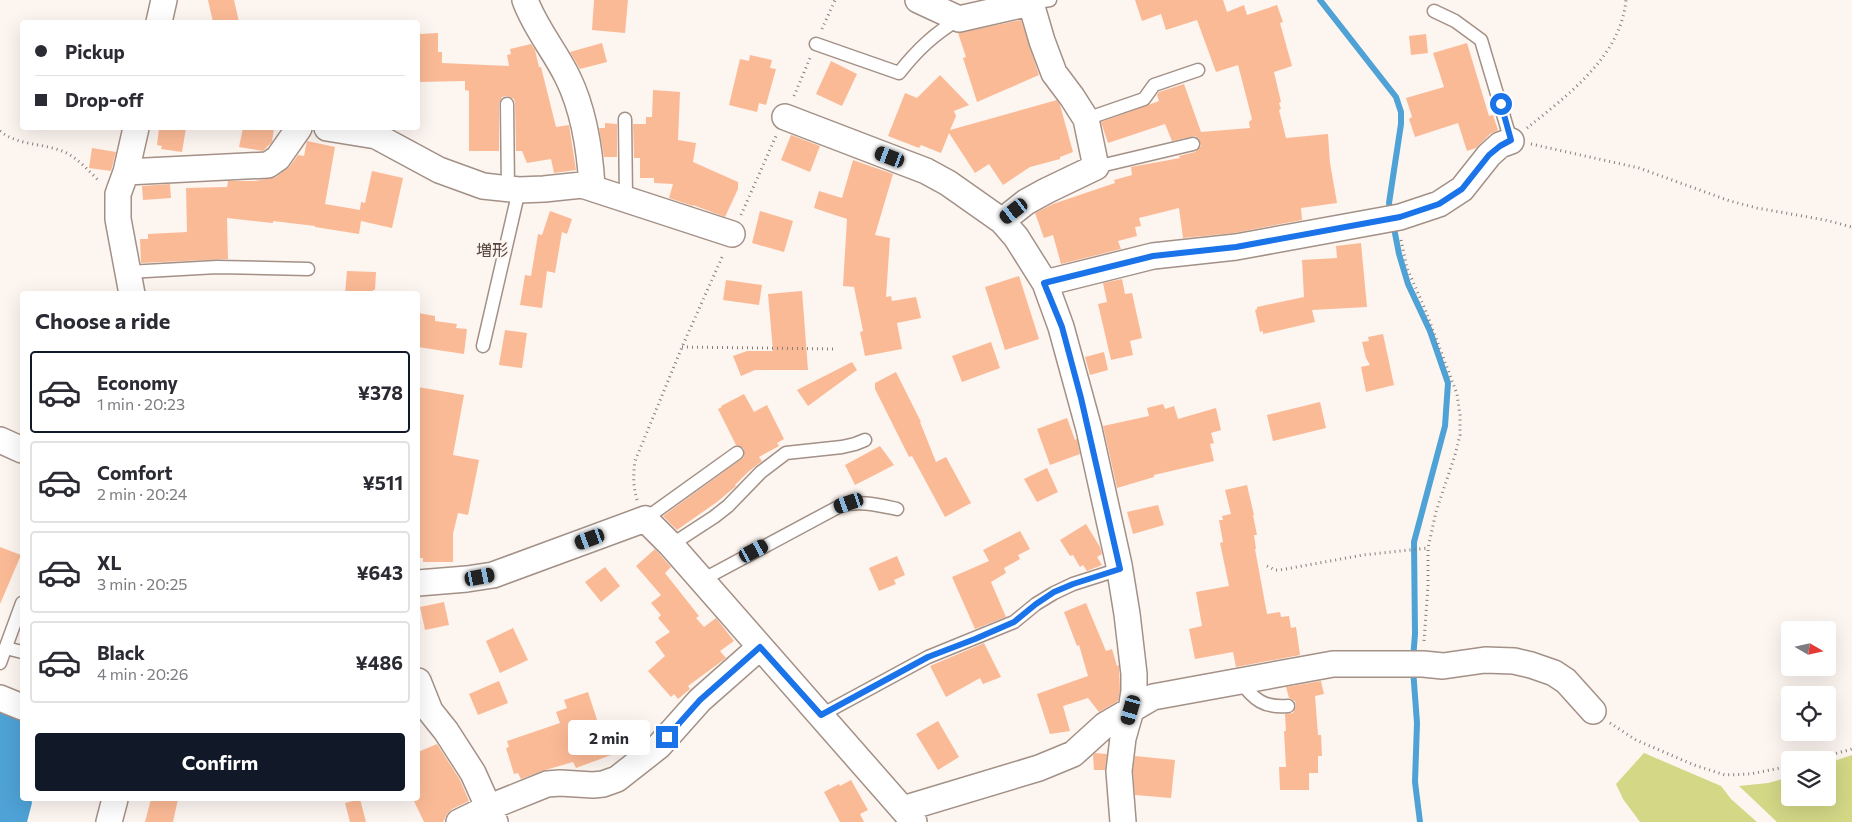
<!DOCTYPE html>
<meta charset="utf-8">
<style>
:root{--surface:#fff;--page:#f7f7f7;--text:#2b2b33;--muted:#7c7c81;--line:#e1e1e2;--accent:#111827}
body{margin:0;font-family:Commissioner,"Noto Sans JP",sans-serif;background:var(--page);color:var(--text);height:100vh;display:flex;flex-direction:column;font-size:19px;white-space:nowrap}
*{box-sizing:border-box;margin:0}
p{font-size:16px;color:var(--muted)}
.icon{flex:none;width:28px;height:28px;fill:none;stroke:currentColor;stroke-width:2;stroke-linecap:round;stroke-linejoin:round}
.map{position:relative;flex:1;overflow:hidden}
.sheet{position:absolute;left:20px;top:291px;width:400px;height:510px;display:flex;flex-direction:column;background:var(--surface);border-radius:5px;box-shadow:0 5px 20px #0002}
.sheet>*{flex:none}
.banner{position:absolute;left:20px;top:20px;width:400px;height:110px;border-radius:5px;box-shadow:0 5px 20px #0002;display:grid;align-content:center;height:110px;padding:0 15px;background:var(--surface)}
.needle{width:32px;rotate:99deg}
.controls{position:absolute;left:1781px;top:621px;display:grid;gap:10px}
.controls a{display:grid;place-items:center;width:55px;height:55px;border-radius:5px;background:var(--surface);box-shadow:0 5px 20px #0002;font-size:25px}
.end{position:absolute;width:22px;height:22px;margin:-11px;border:6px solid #1a73e8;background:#fff;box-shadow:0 0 0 2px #fff}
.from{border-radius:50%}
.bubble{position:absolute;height:35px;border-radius:5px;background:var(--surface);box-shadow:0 5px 20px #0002;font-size:16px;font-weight:700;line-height:35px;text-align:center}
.car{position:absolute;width:15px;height:30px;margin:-15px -8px;border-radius:6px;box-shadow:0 0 4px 1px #0007;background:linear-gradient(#222 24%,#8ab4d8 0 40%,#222 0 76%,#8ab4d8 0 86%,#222 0)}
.banner b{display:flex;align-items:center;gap:18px;height:48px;font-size:19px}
.banner b+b{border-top:1px solid var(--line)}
.banner i{width:12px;height:12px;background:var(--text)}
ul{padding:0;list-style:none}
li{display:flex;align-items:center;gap:15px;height:82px;margin:0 10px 8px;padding:0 5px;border:2px solid var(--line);border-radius:5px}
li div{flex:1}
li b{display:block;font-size:19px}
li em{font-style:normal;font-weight:700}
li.active{border-color:var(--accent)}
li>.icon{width:45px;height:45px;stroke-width:1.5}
h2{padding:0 15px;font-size:22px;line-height:60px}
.action{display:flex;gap:10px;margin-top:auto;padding:10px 15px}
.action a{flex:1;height:58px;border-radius:5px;background:var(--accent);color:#fff;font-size:20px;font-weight:700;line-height:58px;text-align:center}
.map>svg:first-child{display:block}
.green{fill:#d3d786}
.water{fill:#4ea2d6}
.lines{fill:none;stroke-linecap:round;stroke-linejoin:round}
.stream{stroke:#4ea2d6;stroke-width:6}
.building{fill:#fbba96}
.lane-casing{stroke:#a39086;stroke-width:15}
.street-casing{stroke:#a39086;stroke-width:28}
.path{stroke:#857e7a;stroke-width:3;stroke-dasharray:1 4;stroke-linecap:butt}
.lane{stroke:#fff;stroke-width:12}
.street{stroke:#fff;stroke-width:25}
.route{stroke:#1a73e8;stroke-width:6}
.labels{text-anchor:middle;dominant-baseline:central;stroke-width:5;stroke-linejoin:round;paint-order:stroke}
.quarter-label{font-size:16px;fill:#55443b;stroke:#fdf5f0}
</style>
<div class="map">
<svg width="1852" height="822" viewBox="0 0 1852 822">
<rect width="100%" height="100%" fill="#fdf5f0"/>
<path class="green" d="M1644 753 1721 786 1731 799 1757 822H1640L1623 799 1616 784Z
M1852 755V822H1777L1739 786 1768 783 1790 777V798H1828V763Z"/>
<path class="water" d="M0 707 22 714V799H31L32 803 27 822H0Z"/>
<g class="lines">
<path class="stream" d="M1320 0 1396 97 1401 112V124L1389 203 1391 213
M1393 223 1399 254 1408 284 1430 331 1448 383 1445 426 1414 542 1415 634 1413 659
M1413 669 1417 723 1415 782 1420 822"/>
</g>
<path class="building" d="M208 0H234L239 22H213Z
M594 0H628L625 33 592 30Z
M1135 0H1223L1227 12 1244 5 1247 15 1277 5 1283 22 1280 23 1292 66 1274 72 1281 102 1279 103 1281 109 1279 110 1286 138 1328 134 1330 163 1337 203 1301 208 1302 220 1234 233 1183 238 1179 208 1139 218 1141 226 1135 227 1137 236 1118 241 1121 249 1061 264 1053 235 1044 238 1035 213 1053 204 1115 183 1114 180 1132 175 1131 167 1180 158 1179 156 1195 152 1201 146 1199 139 1195 136 1172 141 1165 124 1108 143 1101 122 1159 101 1157 95 1159 92 1184 84 1201 132 1250 128 1249 122 1252 119 1238 65 1216 72 1197 20 1166 30 1161 14 1142 21Z
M1021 20 1039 75 977 102 963 58 966 57 958 33Z
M438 33V52H442V63L509 66 507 55 511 54 510 49 531 44 535 50 539 67H541L556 127 569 125 576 170 554 173 551 159 527 163 522 151H516L515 104 514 99 507 96 502 97 499 104V151H469V91L465 90V81L418 82V38H420V34Z
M1426 34 1428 53 1411 55 1409 36Z
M602 43 607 62 580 69 570 52Z
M1467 43 1489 116 1493 115 1498 130 1490 134 1476 148 1467 151 1458 123 1415 137 1409 119 1412 117 1406 98 1444 87 1433 53Z
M750 55 772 60 770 68 776 69 766 105 759 103 757 112 729 105 740 59 749 61Z
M831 61 857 74 842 106 816 94Z
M940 75 969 105 954 111 956 116 950 130 1057 100 1060 105 1073 152 1060 157V159L1030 167 1003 185 989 164 975 173 949 133 941 153 921 145 919 148 888 136 905 93 917 98Z
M653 90 680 92 678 140 696 143 693 162 738 182V189L725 217 693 205V206L669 198 673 184 654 183V178H640V158H634L633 124H646V117H652Z
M605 123 617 124V157H604L599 128H605Z
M159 128H186L182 152 161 149 162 146 157 145Z
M243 128H274L272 142 263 151 239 147Z
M791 135 820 146 810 172 781 160Z
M307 141 335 147 325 204 360 210 361 202 365 203 372 171 403 178 392 228 361 221 359 234 315 227V226L273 221V223L227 218 228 259 141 263 140 239H148V234L187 232 186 188 227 187 228 181H255L276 177 290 166 298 155 304 156Z
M92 148 116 152 111 171 89 168Z
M853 160 893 174 875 235 890 238 886 297 891 296 892 301 916 297 921 318 897 323 902 349 865 356 860 332 863 331 854 287 843 286 847 219 814 208 819 191 842 198Z
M170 184 171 198 143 200 142 186Z
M550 211 572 219 567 234 562 232 555 273 547 271 542 308 520 305 525 275 531 276 538 234 542 235Z
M760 211 793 221 784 252 752 243Z
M1361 243 1367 307 1312 310 1315 322 1263 334V331L1260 332 1255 310 1257 309V307L1304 297 1302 260 1337 258 1336 246Z
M347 271 376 272 375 290H373L372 294H345Z
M1019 276 1039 339 1005 350 985 287Z
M1122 279 1125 294 1132 293 1142 338 1130 341 1133 355 1111 360 1098 304 1107 302 1103 283Z
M726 280 762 285 759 305 723 300Z
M802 291 808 370H755L741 376 733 356 747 351H773L768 294Z
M418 313 435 316V321L457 324 456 328 467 329 464 354 418 347Z
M505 330 527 333 522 368 499 365Z
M1383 334 1394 385 1366 392 1361 367 1370 365 1366 358 1362 342 1369 341 1368 337Z
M991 342 1000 368 962 382 952 356Z
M1104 352 1108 370 1090 375 1085 357Z
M852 362 857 370 808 406 797 390Z
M896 372 921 422H920L936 462 946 457 971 503 945 517 912 456 909 457 875 389V383Z
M418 387 464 395 453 455 479 460 468 515 458 513 453 534V562H423V558H419V531H418Z
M744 394 754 412 767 405 784 439 777 443 779 446 759 457 762 461 748 472 735 485 736 486 717 502 677 530 663 516 744 457V449L736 445 718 409 722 407 721 406Z
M1320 402 1326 428 1273 441 1267 415Z
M1163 404 1165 409 1174 406 1178 419 1216 408 1221 430 1211 433 1214 443 1210 444 1214 461 1154 475V477L1117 488 1103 426 1149 416 1147 408Z
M1067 418 1075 440 1077 439 1080 454 1050 465 1037 429Z
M880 446 894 465 855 485 845 465Z
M1047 468 1058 492 1037 502 1024 479Z
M1247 485 1254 515H1253L1257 535H1254L1256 549H1255L1267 614 1280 612 1281 617 1289 616 1291 628 1296 627 1300 655 1236 667 1233 652 1195 659 1189 629 1202 626 1196 592 1229 586 1220 543 1223 542 1219 520H1223L1222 516 1231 514 1225 490Z
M1158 505 1164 525 1133 534 1127 512Z
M1086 524 1100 547 1102 554 1097 557 1102 565 1087 571 1083 565 1080 567 1073 555 1070 556 1060 540Z
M1020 531 1030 549 1018 555 1020 559 1004 568 1006 573 991 582 1006 617 975 629 952 577 989 561 983 550Z
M0 547 21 555 0 604Z
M655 549 671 567 665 573 699 616 696 618 704 627 716 618 734 641 720 651 726 658 688 686 690 689 678 699 674 694 671 697 648 671 665 656 655 642 670 632 658 618 661 615 651 603 661 595 636 566Z
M897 556 905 575 894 580 896 584 879 591 869 568Z
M605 567 620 586 601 602 585 582Z
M444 602 449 625 425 630 420 607Z
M1086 603 1106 651 1112 649 1117 666 1119 665 1120 690 1118 701 1099 712 1088 698 1063 706 1070 731 1050 734 1037 694 1088 676 1079 645 1077 646 1064 612Z
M513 628 528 660 500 673 486 641Z
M984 643 1001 677 983 684 980 678 946 697 930 666Z
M499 681 508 703 478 715 469 694Z
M1321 681 1324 694 1315 696 1318 735H1321L1322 756H1318V773H1309V790H1280L1279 767H1286L1284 731H1286L1285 714 1293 713 1296 706 1295 701 1289 698 1286 687Z
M588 692 599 726 612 721 622 751 576 768 573 762 542 771 521 779 518 773 514 774 506 748 509 747 507 741 560 723 556 712 567 708 564 700Z
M938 721 959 757 938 770 916 734Z
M437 744 460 780 469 801 452 809 447 814 443 822H424L413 799H418V752Z
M1095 753 1107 754 1105 770H1094L1093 755Z
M1135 756 1175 760 1171 798 1135 795 1133 771Z
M851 780 868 810 860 814 864 822H840L824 792 839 784 840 786Z
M151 799H178L173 822H145Z
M360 799 366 822H350L345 803Z"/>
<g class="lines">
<g class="lane-casing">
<path id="lane" d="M1030 3 1050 0
M1434 11 1455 21 1481 40 1511 141
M816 44 899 73C917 50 934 34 959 19
M507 104 508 189
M625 119 626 199
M1086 119 1144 99 1154 85 1198 70
M1096 167 1193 144
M128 272 217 267 308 269
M483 346 519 190
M645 519 737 453
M671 545 714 517 728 506 761 472 786 453 842 447 855 444 865 440
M702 580 840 506C859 500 878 505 897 509
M6 648 22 652
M0 663 22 603
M1240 681C1254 700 1264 708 1288 706
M821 715 928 657 1014 622 1036 604 1054 593 1073 584 1120 569"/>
</g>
<g class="street-casing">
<path id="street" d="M525 0C535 28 555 51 568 78 584 111 590 151 592 187
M918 0 959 19 1030 3
M159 22 164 0
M785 117 926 171 948 183 1002 221 1016 237 1045 283 1061 327 1089 429 1119 565 1127 614 1134 674V691L1131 710 1123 738 1119 771 1123 822
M327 128 376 136 439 170 483 186 519 190 544 189 582 185 732 234
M126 172 268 165 278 158 299 128
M1002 221 1026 202 1046 191 1096 167 1086 119 1072 97 1054 73 1042 41 1030 0
M1045 283 1153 256 1236 247 1400 217 1439 204 1462 189 1489 155 1500 145 1511 141
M132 294 118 219V194L126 172 136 128
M0 440 22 450
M418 583 467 579 493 575 645 519 671 545 914 822
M418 681 430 711 446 731 473 773 495 822
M0 698 22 707
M903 809 1039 768 1073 754 1105 725 1153 697 1333 664H1423L1443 666 1485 660 1514 661 1531 665 1554 673 1566 681 1593 711
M109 822 115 799
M459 822 490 807 547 784 560 783 593 785 603 784 617 779 659 746 700 700 760 647"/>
</g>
<path class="path" d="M822 29 835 0
M794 96 810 58
M1527 128C1568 95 1621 56 1626 0
M0 131C17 145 39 143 59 150 74 154 88 170 99 181
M1531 144 1639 168 1730 201 1757 208 1825 220 1852 227
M741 215 776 136
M1401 240 1407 268 1425 309 1457 394 1460 415V435L1455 455 1436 512 1428 548V586L1424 641
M682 347 836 349
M637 500C633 486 633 475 635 461L682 347 723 255
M1267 566 1275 570H1280L1363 555 1428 548
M1610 723 1636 740 1694 765 1725 775 1750 774 1790 766
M1812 760 1852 749"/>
<use href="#lane" class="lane"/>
<use href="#street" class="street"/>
</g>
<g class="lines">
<path class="route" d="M667 737 700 700 760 647 821 715 928 657 975 639 1014 622 1036 604 1054 592 1073 584 1120 569 1081 398 1062 327 1044 283 1153 256 1236 247 1400 217 1439 204 1462 189 1489 155 1500 146 1511 140 1501 104"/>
</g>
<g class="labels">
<g class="quarter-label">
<text x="492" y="249">増形</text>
</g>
</g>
</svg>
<div class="controls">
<a><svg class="needle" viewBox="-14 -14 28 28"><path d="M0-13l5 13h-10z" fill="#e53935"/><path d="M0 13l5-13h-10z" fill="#7c7c81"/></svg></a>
<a><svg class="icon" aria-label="locate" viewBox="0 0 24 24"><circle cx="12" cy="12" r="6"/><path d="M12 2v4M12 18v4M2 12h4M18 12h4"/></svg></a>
<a><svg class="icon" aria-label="layers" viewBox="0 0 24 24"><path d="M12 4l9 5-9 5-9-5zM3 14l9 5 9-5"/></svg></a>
</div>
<i class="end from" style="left:1501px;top:104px"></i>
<i class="end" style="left:667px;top:737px"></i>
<div class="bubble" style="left:568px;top:720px;width:82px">2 min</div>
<i class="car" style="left:890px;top:157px;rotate:291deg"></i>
<i class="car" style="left:1014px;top:211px;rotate:232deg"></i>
<i class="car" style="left:849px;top:503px;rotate:251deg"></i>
<i class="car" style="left:590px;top:539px;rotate:250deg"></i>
<i class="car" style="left:754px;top:551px;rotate:62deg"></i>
<i class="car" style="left:480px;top:577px;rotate:79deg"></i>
<i class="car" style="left:1131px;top:710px;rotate:196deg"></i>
<div class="banner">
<b><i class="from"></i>Pickup</b>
<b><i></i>Drop-off</b>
</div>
<section class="sheet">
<h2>Choose a ride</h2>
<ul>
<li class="active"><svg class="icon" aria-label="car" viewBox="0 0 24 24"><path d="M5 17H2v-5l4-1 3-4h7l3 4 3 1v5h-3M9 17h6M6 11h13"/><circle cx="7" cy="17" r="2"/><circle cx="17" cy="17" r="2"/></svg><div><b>Economy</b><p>1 min · 20:23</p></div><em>¥378</em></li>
<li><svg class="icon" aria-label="car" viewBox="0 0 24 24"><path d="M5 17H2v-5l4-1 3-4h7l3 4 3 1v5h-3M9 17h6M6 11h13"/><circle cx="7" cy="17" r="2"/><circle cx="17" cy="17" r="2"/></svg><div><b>Comfort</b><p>2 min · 20:24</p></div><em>¥511</em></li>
<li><svg class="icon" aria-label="car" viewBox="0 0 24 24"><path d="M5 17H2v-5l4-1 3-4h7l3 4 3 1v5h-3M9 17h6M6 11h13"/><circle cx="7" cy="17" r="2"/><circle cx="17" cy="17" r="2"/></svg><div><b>XL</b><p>3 min · 20:25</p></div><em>¥643</em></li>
<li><svg class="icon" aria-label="car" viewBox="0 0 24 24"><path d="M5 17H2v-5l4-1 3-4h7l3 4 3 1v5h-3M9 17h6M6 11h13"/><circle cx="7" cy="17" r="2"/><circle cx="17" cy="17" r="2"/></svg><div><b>Black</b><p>4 min · 20:26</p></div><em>¥486</em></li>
</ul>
<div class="action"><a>Confirm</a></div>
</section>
</div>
